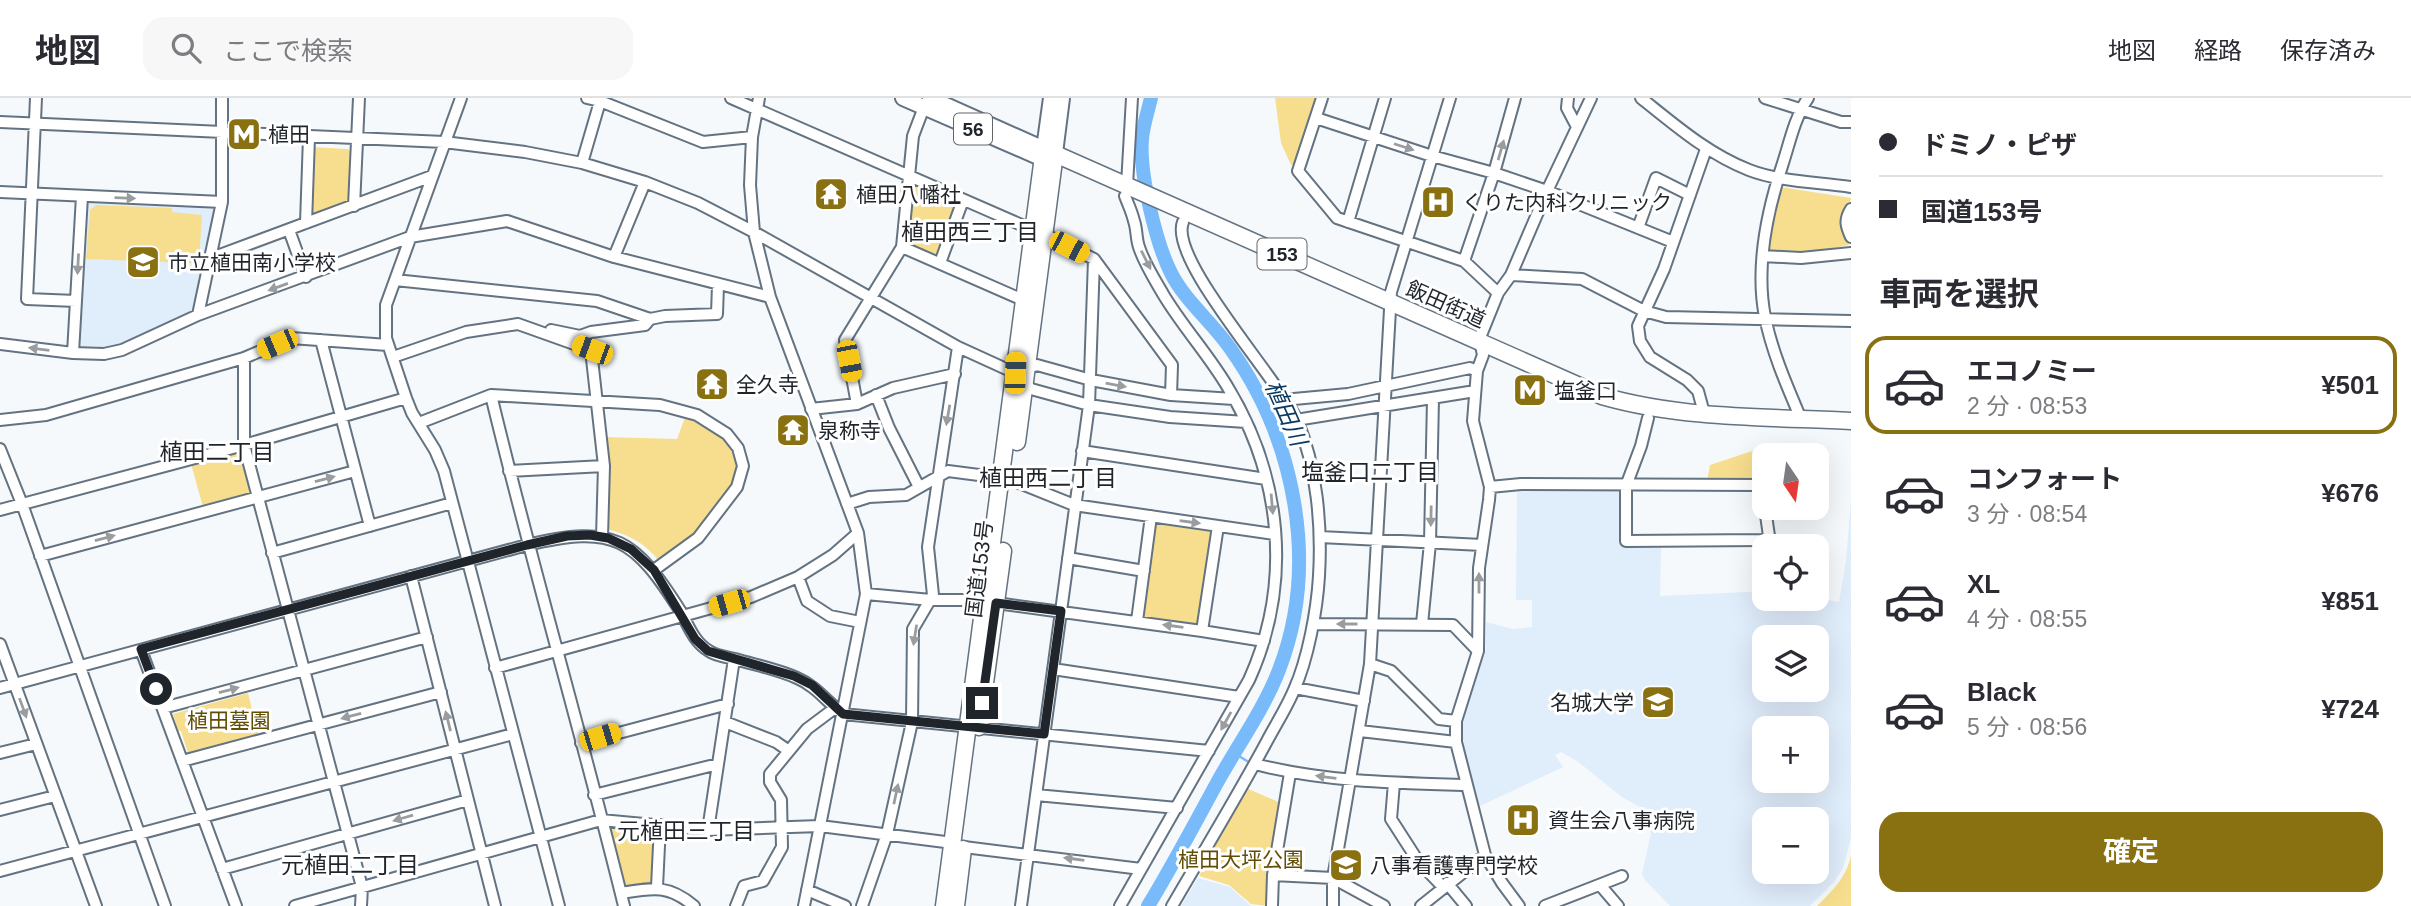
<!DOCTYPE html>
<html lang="ja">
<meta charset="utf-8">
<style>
:root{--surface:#fff;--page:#f7f7f7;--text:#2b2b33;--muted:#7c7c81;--line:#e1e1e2;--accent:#897011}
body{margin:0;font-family:Arial,"Noto Sans JP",sans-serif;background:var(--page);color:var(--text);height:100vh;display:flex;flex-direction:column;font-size:26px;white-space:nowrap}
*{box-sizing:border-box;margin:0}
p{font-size:23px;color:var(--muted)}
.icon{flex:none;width:38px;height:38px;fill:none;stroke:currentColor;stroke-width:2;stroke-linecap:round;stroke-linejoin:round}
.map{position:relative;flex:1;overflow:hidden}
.drawer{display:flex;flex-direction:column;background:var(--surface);width:560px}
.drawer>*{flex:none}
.guide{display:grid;align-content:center;height:154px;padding:0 28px;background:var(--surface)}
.needle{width:46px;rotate:167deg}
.tools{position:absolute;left:1752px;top:345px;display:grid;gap:14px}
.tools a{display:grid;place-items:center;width:77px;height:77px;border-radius:14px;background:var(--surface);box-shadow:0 7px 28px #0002;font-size:35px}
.end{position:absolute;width:32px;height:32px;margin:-16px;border:9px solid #1f252b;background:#fff;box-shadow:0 0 0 4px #fff}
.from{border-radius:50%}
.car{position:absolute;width:21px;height:42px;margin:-21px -10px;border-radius:9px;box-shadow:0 0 5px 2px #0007;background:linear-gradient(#f5c518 24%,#345 0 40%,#f5c518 0 76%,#345 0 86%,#f5c518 0)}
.guide b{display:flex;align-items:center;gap:24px;height:66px;font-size:26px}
.guide b+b{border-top:2px solid var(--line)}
.guide i{width:18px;height:18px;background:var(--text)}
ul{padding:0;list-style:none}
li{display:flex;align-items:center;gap:21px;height:98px;margin:0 14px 10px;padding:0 14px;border:4px solid transparent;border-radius:21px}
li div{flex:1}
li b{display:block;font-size:26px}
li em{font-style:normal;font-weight:700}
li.on{border-color:var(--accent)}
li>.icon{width:63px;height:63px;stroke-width:1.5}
h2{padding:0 28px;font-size:32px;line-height:84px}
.cta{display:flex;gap:14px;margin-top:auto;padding:14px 28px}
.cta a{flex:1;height:80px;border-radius:21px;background:var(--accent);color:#fff;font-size:28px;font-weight:700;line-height:80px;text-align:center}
header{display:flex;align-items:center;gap:42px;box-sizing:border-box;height:98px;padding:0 35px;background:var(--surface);border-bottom:2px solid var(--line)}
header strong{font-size:33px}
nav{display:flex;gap:38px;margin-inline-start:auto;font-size:24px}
.search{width:490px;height:63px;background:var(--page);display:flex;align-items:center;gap:18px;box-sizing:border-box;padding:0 24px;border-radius:21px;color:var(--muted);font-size:26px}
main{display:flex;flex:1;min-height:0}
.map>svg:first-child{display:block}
.built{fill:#e0edfb;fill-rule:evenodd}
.green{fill:#f7de8e}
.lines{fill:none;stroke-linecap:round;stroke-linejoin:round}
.stream{stroke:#78bafa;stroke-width:2.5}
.river{stroke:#78bafa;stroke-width:14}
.minor-casing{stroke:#647381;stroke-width:14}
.major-casing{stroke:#647381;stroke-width:18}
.highway-casing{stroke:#647381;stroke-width:19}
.minor{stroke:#fff;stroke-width:10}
.major{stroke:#fff;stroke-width:14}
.highway{stroke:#fff;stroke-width:16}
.oneway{fill:#9a9da0}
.route{stroke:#1f252b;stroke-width:9}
.labels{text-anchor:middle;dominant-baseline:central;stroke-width:6;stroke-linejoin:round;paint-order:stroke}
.shield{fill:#fff;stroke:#62666b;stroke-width:2}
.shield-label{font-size:19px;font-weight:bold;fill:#1f252b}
.poi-label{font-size:21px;fill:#1f252b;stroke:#fff;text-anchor:start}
.street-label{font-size:21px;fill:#1f252b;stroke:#fff}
.park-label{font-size:21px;fill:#614e04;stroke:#fff}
.neighbourhood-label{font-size:23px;fill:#1f252b;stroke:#fff}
.water-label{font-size:23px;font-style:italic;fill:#083a63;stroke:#fff}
</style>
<header>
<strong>地図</strong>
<div class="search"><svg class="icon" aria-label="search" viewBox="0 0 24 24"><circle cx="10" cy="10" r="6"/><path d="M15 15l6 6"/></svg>ここで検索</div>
<nav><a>地図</a><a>経路</a><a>保存済み</a></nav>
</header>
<main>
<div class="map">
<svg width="1851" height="808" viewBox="0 0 1851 808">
<rect width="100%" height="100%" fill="#f5f9fc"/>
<path class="built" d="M89 103 214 109 216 112 192 217 128 247 101 253 78 250 86 106Z
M1520 391 1618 392 1622 397 1621 448 1661 450 1660 498 1745 494 1764 495V500H1817L1839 504 1846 463 1851 402V740L1843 770 1834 784 1810 808H1670L1645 782 1642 776 1651 735 1645 712 1622 699 1577 663 1561 654 1555 657 1563 669 1478 709 1462 654 1460 637 1461 616 1486 550V524L1513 531 1532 529V502H1516L1517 394ZM1764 539H1816V592H1764ZM1764 630H1816V682H1764ZM1764 721H1816V774H1764Z
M1198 780 1230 789 1251 808H1181Z"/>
<path class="green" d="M1275 0H1317L1297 66 1291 67 1281 45Z
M311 49 348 51 350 53 349 104 311 119Z
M917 86 959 104 938 161 907 148 913 89Z
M1781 89 1851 100C1850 107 1844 110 1843 117 1840 126 1847 139 1849 147L1801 156 1767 153Z
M96 107 172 110V114L202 117 199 163 190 165 86 161 90 112Z
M686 317C701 325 716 331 727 343 767 386 690 441 659 463 645 445 629 437 607 431L605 339 677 341Z
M239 352 251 395 203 409 191 366Z
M1752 353 1759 382 1707 383 1710 367Z
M1153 421 1214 433 1199 528 1141 520Z
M248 595 258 636 188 655 181 633H178L173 616Z
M1246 690 1281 705 1268 808 1251 806 1229 787 1199 778Z
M608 728 656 731 654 786 624 790Z
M1851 758V808H1817C1832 793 1846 780 1851 758Z"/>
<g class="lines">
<path class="stream" d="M1234 655 1247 663"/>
<path class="river" d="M1148 808C1173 767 1195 725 1218 683 1238 647 1264 611 1279 572 1320 466 1295 341 1230 250 1212 224 1185 203 1171 175 1156 145 1139 75 1142 41 1143 28 1148 13 1151 0"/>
<g class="minor-casing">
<path id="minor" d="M36 0 27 201 76 203
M461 0 386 207V240L406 300 412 315 435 352 444 373 559 808
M587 0 600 3 703 44 752 39 759 0
M731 0 1033 132
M1322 0 1298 73 1337 120 1464 163 1498 195
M1568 0 1567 10 1577 29
M1641 0C1675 27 1708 56 1749 72 1780 84 1818 84 1851 89
M1765 0 1841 24H1851
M1316 20 1432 58 1494 75 1547 93 1673 144
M0 24 444 44 525 54 582 65 645 84 698 105 754 134 958 249 1015 275 1031 291 1089 307 1170 319 1246 324
M752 39 750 87 754 134 770 199 858 435 866 496 804 808
M582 65 601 0
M1127 87 1132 0
M0 94 222 104
M354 108 359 0
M1851 111C1844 122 1846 128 1851 139
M1348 124 1385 0
M306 125 309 39
M1638 130 1656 80 1690 97
M289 132 306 179
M1044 136 1094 161 1172 267 1171 297
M902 149 1023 202
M1763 158 1801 160 1851 155
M614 159 645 84
M209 161 432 78
M1464 163 1494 75 1515 0
M940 165 963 102
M1511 177 1582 181 1644 213 1666 219 1851 223
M395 182 597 203 650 221 645 227 591 234 580 238 551 232
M198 217 222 104V0
M650 221 665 218 717 216 718 187
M321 242 370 428
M0 246 73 255 104 256 122 252 198 217 410 139 507 123 614 159 770 199
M73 255 82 98
M393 259 466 234 518 226 591 252 604 368 602 439
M244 260V347L362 789 361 808
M1024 271 1037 267 1091 282 1171 297 1234 301
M491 297C532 468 582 637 624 808
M876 297 889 330 919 389
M1283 302 1348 296 1470 270 1477 273
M857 306 845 242 902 149 913 38 924 9
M811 311 857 306 893 290 955 276
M1704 315 1698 293 1687 282 1650 259 1640 243 1638 228 1664 171 1706 51
M1648 320 1641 348 1626 388V443L1764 442 1769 438 1765 410
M1801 321C1787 288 1772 254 1765 219 1755 168 1767 113 1783 65 1790 43 1795 19 1808 0
M0 322 46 317 244 260 291 240 388 247
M1296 322 1475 293
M419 325 491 297 660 307 697 317 727 336 738 350 743 368 737 389 698 440 654 472
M0 351 22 406 165 808
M1082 353 1266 381
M509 373 604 368
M1012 382 1074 407 1274 436
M1490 389 1521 386 1759 387 1764 406
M847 406 869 399 906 397 948 373 1002 380
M0 412 244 347 406 300
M1320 439 1482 447
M272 455 452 405
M40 458 355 373
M1068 460 1144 473
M411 478 495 808
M798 479 807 503 830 518 860 524
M866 496 931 502H985
M996 505 1202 533 1264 543
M1137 523 1151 418
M1313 526 1453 527 1478 553
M1422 526 1430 445 1433 301
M1202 533 1218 428
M0 546 96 808
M141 552 236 808
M1370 566 1391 573 1439 621 1456 623
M495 570 751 499 798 479 833 457 858 435
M1053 571 1239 599
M0 590 527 447C615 426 634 440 681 514 689 529 694 544 709 553 716 558 726 559 735 561 755 567 777 571 797 580 816 588 827 604 843 616L1209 653
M1295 590 1364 603
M163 610 427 539
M725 624 776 644 789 653
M1360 633 1456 644
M581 645 728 606
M0 655 36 646
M182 663 441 594
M1255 666C1324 684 1396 685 1467 687
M1394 685 1391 721 1418 763 1443 789
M594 697 718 666
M1036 697 1177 710
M0 712 55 698
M708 732 734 561
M964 749 1141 771
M222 771 468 702
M0 773 513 636
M1273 777 1333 780 1384 808
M1447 785 1466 808
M1600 787 1618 808
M657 789 660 727
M807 792 845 808
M621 795C652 790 668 786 694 808
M295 808 601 722 708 732 820 728 953 745
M736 808 744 788 763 783 782 749 781 702 770 684V676L807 631 835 610
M862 808 887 736 912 624 913 531 933 497 928 449 958 249
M1021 808 1089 307 1094 161
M1120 808 1249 582C1293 485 1282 378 1227 288 1208 256 1182 228 1163 196 1155 182 1144 165 1139 149 1136 141 1137 131 1134 123 1132 114 1128 106 1125 98
M1172 808C1204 753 1237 699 1267 643 1276 626 1287 609 1294 592 1308 561 1317 512 1319 478 1322 428 1317 369 1297 322 1279 282 1168 161 1183 124
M1272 808 1273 777 1290 675
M1333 808V780L1370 566 1391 194 1450 0
M1421 808 1485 757
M1519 808 1502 785 1485 757 1456 644V623L1478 553 1479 470 1489 402 1490 389 1473 323 1477 273 1483 257 1480 243 1481 237 1498 195 1511 177 1547 93 1591 0
M1545 808 1622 778"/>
</g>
<g class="major-casing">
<path id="major" d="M903 0 1043 61
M930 0 1044 51 1051 0
M1055 55 1062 0"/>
</g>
<g class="highway-casing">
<path id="highway" d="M1017 344 1055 55
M979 629 1003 453
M944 808 1044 51 1602 298C1682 321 1768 319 1851 323
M956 808 963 751"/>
</g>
<use href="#minor" class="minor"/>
<use href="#major" class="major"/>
<use href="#highway" class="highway"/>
</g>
<defs><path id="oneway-solid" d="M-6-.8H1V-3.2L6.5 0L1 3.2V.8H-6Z" transform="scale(1.75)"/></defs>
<g class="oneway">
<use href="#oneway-solid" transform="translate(1404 49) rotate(18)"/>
<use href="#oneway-solid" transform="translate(1501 52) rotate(-74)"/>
<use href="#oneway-solid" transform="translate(125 100) rotate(2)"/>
<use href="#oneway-solid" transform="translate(1146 162) rotate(63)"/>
<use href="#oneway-solid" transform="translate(78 166) rotate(93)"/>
<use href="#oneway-solid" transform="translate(278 189) rotate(160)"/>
<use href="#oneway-solid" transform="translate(39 251) rotate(-173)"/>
<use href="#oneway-solid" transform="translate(1116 287) rotate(10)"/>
<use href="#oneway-solid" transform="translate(948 317) rotate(100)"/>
<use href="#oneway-solid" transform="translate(325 381) rotate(-15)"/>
<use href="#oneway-solid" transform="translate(1272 406) rotate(85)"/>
<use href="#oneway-solid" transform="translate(1431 418) rotate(91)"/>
<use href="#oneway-solid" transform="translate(1190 424) rotate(8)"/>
<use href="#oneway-solid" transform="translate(105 440) rotate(-15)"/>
<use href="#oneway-solid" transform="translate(1479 485) rotate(-90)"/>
<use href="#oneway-solid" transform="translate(1347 526) rotate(-180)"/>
<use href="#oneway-solid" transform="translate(1173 528) rotate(-172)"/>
<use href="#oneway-solid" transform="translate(915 537) rotate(99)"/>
<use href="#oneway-solid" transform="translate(229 592) rotate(-15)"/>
<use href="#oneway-solid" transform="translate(23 610) rotate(70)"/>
<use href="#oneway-solid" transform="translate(351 618) rotate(165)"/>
<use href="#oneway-solid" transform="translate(448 623) rotate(-104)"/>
<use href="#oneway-solid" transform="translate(1226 623) rotate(119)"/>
<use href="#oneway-solid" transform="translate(1326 679) rotate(-173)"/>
<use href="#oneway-solid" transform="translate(896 696) rotate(-78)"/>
<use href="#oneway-solid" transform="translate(403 720) rotate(164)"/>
<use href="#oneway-solid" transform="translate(1074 761) rotate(-172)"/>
</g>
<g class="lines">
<path class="route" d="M156 591 141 551 527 447 567 438 590 437 608 440 631 451 654 472 695 541 708 553 794 578 812 587 843 616 1044 636 1061 513 996 505 982 605"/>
</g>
<defs>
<g id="metro-square" transform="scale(1.75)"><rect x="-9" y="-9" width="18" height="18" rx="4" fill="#897011" stroke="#fff"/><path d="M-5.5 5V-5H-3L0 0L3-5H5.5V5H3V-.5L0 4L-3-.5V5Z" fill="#fff"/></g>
<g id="temple-square" transform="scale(1.75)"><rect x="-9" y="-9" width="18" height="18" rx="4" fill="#897011" stroke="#fff"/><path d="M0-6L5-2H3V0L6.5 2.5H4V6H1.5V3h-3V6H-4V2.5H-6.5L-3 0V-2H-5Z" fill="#fff"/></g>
<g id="hospital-square" transform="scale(1.75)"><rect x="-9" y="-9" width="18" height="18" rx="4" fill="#897011" stroke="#fff"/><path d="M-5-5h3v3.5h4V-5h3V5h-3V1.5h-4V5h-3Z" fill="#fff"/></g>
<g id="school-square" transform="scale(1.75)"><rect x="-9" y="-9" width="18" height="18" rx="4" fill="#897011" stroke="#fff"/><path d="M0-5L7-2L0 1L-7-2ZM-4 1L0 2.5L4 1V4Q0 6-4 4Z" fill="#fff"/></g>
<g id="university-square" transform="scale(1.75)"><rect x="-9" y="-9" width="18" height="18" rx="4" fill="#897011" stroke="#fff"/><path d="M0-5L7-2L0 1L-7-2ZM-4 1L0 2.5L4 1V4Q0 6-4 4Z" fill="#fff"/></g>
</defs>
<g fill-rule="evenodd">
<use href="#metro-square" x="244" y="36"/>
<use href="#temple-square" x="831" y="96"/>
<use href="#hospital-square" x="1438" y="104"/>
<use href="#school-square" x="143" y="164"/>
<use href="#temple-square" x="712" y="286"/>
<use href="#metro-square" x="1530" y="292"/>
<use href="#temple-square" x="793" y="332"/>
<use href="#university-square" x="1658" y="604"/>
<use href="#hospital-square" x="1523" y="722"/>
<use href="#school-square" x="1346" y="767"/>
</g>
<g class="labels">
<g class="shield">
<rect x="954" y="15.5" width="38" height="31" rx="5"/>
<rect x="1257.5" y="140.5" width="49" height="31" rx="5"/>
</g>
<g class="shield-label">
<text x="973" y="31">56</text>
<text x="1282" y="156">153</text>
</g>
<g class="poi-label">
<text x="268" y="36">植田</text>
<text x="856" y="96">植田八幡社</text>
<text x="1462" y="104">くりた内科クリニック</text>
<text x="168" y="164">市立植田南小学校</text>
<text x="736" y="286">全久寺</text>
<text x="1554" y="292">塩釜口</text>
<text x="818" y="332">泉称寺</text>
<text x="1634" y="604" text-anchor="end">名城大学</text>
<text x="1548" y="722">資生会八事病院</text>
<text x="1370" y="767">八事看護専門学校</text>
</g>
<g class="street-label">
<text transform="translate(1446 206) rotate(24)">飯田街道</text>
<text transform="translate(979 471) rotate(-83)">国道153号</text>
</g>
<g class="park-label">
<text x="229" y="622">植田墓園</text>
<text x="1241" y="761">植田大坪公園</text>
</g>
<g class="neighbourhood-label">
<text x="970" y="134">植田西三丁目</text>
<text x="217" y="354">植田二丁目</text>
<text x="1370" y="374">塩釜口二丁目</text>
<text x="1048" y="380">植田西二丁目</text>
<text x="686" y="733">元植田三丁目</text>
<text x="350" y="767">元植田二丁目</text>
</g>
<g class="water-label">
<text transform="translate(1286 315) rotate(66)">植田川</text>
</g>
</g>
</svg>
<div class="tools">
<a><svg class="needle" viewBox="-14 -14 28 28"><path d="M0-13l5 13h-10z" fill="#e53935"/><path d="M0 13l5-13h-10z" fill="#7c7c81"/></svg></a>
<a><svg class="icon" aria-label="locate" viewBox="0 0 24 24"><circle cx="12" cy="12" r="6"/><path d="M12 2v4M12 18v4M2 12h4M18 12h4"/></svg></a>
<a><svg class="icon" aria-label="layers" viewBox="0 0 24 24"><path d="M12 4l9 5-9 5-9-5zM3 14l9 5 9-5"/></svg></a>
<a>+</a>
<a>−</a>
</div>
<i class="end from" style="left:156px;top:591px"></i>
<i class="end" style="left:982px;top:605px"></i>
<i class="car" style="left:1069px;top:149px;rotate:117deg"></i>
<i class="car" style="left:277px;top:246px;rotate:247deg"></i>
<i class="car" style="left:592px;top:252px;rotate:290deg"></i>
<i class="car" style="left:849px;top:263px;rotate:169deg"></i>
<i class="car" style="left:1015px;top:275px;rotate:2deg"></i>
<i class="car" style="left:729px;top:505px;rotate:254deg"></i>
<i class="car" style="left:600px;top:639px;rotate:73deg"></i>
</div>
<section class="drawer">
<div class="guide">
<b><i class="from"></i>ドミノ・ピザ</b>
<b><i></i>国道153号</b>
</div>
<h2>車両を選択</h2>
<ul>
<li class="on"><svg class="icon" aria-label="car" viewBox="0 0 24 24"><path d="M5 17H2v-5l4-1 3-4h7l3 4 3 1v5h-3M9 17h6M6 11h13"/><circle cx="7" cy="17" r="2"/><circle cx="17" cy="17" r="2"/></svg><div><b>エコノミー</b><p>2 分 · 08:53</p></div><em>¥501</em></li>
<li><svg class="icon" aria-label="car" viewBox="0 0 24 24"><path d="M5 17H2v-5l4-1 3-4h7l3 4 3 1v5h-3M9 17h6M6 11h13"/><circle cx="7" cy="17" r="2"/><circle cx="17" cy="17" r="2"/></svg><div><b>コンフォート</b><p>3 分 · 08:54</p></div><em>¥676</em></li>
<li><svg class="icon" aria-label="car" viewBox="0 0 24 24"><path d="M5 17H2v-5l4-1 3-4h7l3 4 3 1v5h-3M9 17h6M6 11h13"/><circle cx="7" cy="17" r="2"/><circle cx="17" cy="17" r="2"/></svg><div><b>XL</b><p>4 分 · 08:55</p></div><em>¥851</em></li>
<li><svg class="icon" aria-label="car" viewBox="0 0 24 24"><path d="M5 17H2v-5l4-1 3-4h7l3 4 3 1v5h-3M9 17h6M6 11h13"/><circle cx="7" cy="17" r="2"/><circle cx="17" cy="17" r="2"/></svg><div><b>Black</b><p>5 分 · 08:56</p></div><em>¥724</em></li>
</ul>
<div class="cta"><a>確定</a></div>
</section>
</main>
